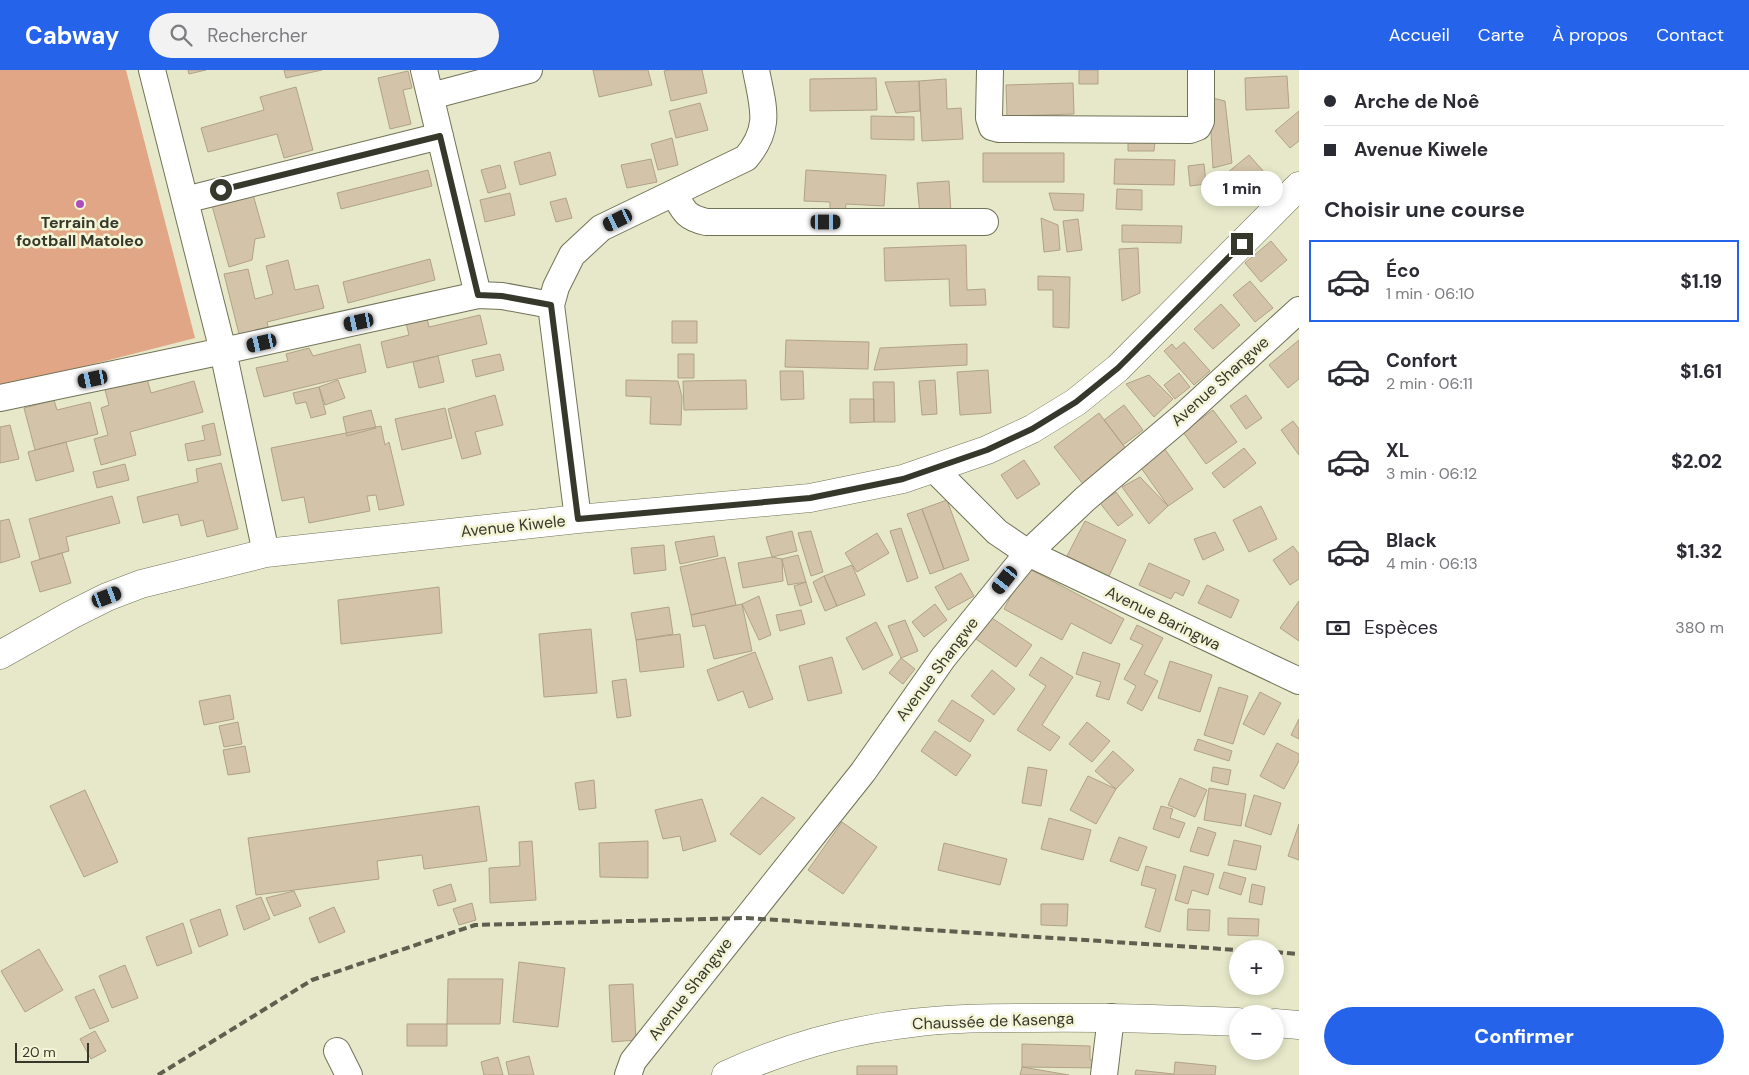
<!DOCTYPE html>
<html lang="fr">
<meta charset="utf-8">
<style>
:root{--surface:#fff;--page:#f2f2f3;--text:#2b2b33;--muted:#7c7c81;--line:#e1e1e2;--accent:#2563eb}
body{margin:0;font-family:"DM Sans",sans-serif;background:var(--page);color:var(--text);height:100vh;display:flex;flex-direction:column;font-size:19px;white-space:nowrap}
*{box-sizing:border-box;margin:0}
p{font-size:16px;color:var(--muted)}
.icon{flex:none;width:28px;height:28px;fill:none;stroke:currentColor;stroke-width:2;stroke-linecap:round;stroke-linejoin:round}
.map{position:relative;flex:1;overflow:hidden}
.details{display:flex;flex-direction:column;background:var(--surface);width:450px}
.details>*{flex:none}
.top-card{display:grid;align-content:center;height:110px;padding:0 25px;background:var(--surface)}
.controls{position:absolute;left:1229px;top:870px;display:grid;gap:10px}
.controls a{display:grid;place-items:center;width:55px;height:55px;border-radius:50%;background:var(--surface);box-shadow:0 2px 8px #0003;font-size:25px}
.scale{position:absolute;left:15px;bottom:12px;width:74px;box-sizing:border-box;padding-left:5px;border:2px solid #37382c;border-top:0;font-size:14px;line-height:18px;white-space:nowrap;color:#37382c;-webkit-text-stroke:4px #f3f5d6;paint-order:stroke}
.end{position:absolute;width:22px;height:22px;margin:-11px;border:6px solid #37382c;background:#fff;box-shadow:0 0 0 2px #fff}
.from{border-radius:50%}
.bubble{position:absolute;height:35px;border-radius:18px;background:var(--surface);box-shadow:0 2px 8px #0003;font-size:16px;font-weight:800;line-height:35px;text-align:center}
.car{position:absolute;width:15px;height:30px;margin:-15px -8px;border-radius:6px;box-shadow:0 0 4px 1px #0007;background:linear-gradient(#222 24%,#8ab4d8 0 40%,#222 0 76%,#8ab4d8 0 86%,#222 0)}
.top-card b{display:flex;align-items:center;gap:18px;height:48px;font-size:19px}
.top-card b+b{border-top:1px solid var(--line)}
.top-card i{width:12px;height:12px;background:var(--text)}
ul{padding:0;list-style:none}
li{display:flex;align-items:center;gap:15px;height:82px;margin:0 10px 8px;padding:0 15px;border:2px solid transparent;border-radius:0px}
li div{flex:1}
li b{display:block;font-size:19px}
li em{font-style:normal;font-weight:800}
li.selected{border-color:var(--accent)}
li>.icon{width:45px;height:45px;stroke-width:1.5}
h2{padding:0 25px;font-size:22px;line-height:60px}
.pay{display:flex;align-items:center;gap:12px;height:55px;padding:0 25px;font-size:19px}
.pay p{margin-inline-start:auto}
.primary-button{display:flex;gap:10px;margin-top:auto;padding:10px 25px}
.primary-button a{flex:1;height:58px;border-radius:30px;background:var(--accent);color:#fff;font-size:20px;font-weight:800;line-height:58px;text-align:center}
header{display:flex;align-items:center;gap:30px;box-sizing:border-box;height:70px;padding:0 25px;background:var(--accent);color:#fff}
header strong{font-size:24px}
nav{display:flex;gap:28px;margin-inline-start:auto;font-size:18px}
.search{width:350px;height:45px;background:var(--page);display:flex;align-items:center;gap:12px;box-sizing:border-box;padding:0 18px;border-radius:28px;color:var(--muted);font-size:19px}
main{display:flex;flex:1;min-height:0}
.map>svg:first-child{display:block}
.green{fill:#e0a685}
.building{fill:#d3c3a8;stroke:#b1a287}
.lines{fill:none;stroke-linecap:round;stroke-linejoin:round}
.street-casing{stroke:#717357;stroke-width:28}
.secondary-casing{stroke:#717357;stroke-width:29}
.street{stroke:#fff;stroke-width:26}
.secondary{stroke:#fff;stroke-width:28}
.rail{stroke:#5e5f4f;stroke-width:4;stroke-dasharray:8 4;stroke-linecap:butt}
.route{stroke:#37382c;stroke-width:6}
.poi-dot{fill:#ab4fba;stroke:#f3f5d6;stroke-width:2}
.labels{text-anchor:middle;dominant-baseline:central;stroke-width:5;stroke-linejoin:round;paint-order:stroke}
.poi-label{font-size:16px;font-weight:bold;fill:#37382c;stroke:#f3f5d6}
.street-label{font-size:16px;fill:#37382c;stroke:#f3f5d6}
</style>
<header>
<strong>Cabway</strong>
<div class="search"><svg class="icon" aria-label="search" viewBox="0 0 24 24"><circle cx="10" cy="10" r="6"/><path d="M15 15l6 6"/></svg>Rechercher</div>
<nav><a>Accueil</a><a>Carte</a><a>À propos</a><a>Contact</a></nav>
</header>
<main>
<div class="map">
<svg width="1299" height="1005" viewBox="0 0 1299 1005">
<rect width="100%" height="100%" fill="#e6e8c9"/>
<path class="green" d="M0 0H126L195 268 0 318Z"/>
<path class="building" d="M188 0H206L189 4Z
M284 0H322L286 8Z
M593 0H648L652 15 599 27Z
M669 0H702L707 23 671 31 664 1Z
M1079 0H1098V14H1079Z
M408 1 412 18 403 20 411 54 390 59 378 8Z
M1287 6 1289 38 1246 40 1245 8Z
M876 8 877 40 810 41V9Z
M946 9 947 39 961 38 963 69 922 71 919 11Z
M919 11 920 41 896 43 885 12Z
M1073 13 1074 44 1007 46 1006 15Z
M296 17 313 80 284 88 277 64 208 82 201 58 264 40 260 27Z
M1209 27 1225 31 1232 93 1213 98Z
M700 33 708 60 676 68 669 41Z
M1299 41V71L1290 78 1275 61Z
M871 46 914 47V70L871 69Z
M672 68 678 95 658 100 651 74Z
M1128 70 1155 71 1154 81H1128Z
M550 82 556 105 520 115 514 92Z
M983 83H1064V112H983Z
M1249 85 1264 102 1226 134 1211 116Z
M651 89 657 112 627 118 621 95Z
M1115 89 1175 90 1174 115 1114 114Z
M1204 94 1206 114 1190 116 1188 96Z
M500 95 506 118 488 123 481 100Z
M428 100 432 116 341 139 337 123Z
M806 100 886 105 884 136 846 134 845 145 830 144V132L804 131Z
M949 111 951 143 920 145 917 113Z
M1117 119 1142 120V140L1116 139Z
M252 121 265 167 255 169 252 190 229 197 211 132Z
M510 123 515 145 485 152 480 130Z
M1049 123 1084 124 1083 141 1054 140Z
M566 128 572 148 556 152 550 132Z
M1041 148 1058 155 1060 180 1044 182Z
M1078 149 1082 180 1067 182 1063 151Z
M1122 155 1182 156 1181 173 1122 172Z
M1271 171 1287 190 1261 212 1245 193Z
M966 175 967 220 985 219 986 235 950 236 949 209 885 211 884 178Z
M1138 178 1140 223 1122 231 1119 179Z
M430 189 435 210 348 233 343 212Z
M288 190 295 220 318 215 324 238 267 252 269 260 240 268 224 204 248 199 255 229 273 224 266 196Z
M1038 206 1070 207 1069 258 1053 257V220H1038Z
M1250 211 1273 238 1255 252 1233 225Z
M1221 234 1240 255 1213 279 1194 259Z
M480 245 487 274 387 298 381 272 409 265 406 253 427 248 429 257Z
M672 251H697V273H672Z
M786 270 869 272 868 299 785 297Z
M1299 270V309L1288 318 1269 295Z
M1184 272 1210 301 1194 315 1164 281 1172 274 1176 279Z
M360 274 366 302 264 327 256 298 288 291 286 284 309 278 313 286Z
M967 274V295L874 300 880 278Z
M500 284 504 300 476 307 472 290Z
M678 284H694V308H678Z
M438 286 444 312 419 318 413 292Z
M988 300 991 343 960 345 957 302Z
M780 301H803L804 329 781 330Z
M1179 303 1190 317 1175 329 1164 315Z
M146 305 151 323 194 311 203 342 130 362 136 385 101 395 94 369 108 365 101 338 109 335 104 316Z
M1149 305 1173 329 1154 347 1126 314Z
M338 310 345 328 325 335 319 317Z
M626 310 678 311 682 327 681 355 650 354 651 327 626 326Z
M746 310 747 339 684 340 683 311Z
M935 310 937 344 922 345 919 311Z
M873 312H894L895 352H874Z
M319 317 326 344 311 348 306 332 296 334 293 323Z
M495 325 503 355 475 362 481 384 462 389 448 339Z
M1246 325 1262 348 1246 359 1230 336Z
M850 329H874V352L850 353Z
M54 330 57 340 90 332 98 364 35 380 24 338Z
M1124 335 1143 360 1123 375 1104 350Z
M445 338 452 368 402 380 395 349Z
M371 340 376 358 347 366 343 347Z
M1213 340 1237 372 1206 394 1183 362Z
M1099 343 1127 380 1083 414 1054 377Z
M1293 351 1299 359V385L1281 360Z
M214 353 221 385 188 391 185 374 205 370 202 356Z
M10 355 19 389 0 393V357Z
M381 356 385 375 389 372 404 435 379 440 376 425 367 426 370 441 309 453 304 427 282 431 271 378Z
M66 372 74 401 36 411 28 382Z
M1162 375 1193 419 1168 436 1137 392Z
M1244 378 1256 393 1224 418 1212 403Z
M1024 390 1040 414 1017 429 1001 405Z
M221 393 238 459 207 467 203 450 181 456 178 444 143 453 137 427 198 412 196 399Z
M125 394 129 410 97 418 93 402Z
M1140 407 1168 436 1149 454 1122 417Z
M1116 422 1133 445 1118 456 1100 433Z
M112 426 120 453 66 467 69 481 40 489 29 449Z
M947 430 969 490 944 499 922 439Z
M1261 436 1277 469 1249 482 1233 450Z
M922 439 944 499 930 504 907 444Z
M9 449 20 487 0 493V451Z
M1085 451 1126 470 1109 506 1067 486Z
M901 458 918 508 907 512 890 461Z
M792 461 797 481 772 487 766 467Z
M811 461 823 502 811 506 798 463Z
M1215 462 1224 480 1203 490 1194 469Z
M877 463 889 483 857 502 845 483Z
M714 466 718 486 680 494 675 472Z
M664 475 666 500 634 504 631 478Z
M1293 476 1299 484V509L1290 515 1273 490Z
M62 483 71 513 40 522 31 492Z
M798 485 806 512 788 515 782 489Z
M725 487 736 535 691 545 680 497Z
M772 487 782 489 783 511 743 518 738 493Z
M1149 493 1190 511 1183 526 1175 522 1171 529 1139 515Z
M852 495 865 525 837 536 824 506Z
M1026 497 1124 549 1111 574 1071 553 1062 570 1004 539Z
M961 503 974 526 948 540 935 517Z
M824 506 837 536 825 541 813 512Z
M806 512 812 532 800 536 794 516Z
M1207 515 1239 530 1231 548 1198 533Z
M439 517 442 563 341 574 338 530Z
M759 526 771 565 759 570 742 534Z
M1299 531V571L1280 558Z
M742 534 752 581 714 589 705 555 693 557 691 545Z
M935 534 947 550 924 567 912 552Z
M669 537 673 564 636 570 631 543Z
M801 540 805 554 780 561 776 545Z
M992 548 1032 575 1016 597 976 569Z
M905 550 918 581 901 588 888 556Z
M876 552 893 585 863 600 846 568Z
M1137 555 1163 568 1144 604 1158 611 1142 641 1127 633 1136 616 1124 609 1143 575 1130 569Z
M591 559 597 623 544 627 539 564Z
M680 564 684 597 640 602 636 570Z
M755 582 773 629 749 638 743 621 718 631 707 600Z
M1083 582 1120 594 1109 630 1096 626 1101 612 1076 604Z
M832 587 842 623 808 631 799 596Z
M1041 587 1073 607 1042 655 1060 667 1050 681 1017 660 1046 616 1029 605Z
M901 588 915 599 903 614 889 603Z
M1170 591 1212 605 1200 642 1158 628Z
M992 600 1015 619 994 645 971 626Z
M626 609 631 646 617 648 612 611Z
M1219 617 1248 626 1233 674 1204 665Z
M1260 622 1281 633 1264 665 1243 654Z
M230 625 234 649 204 655 199 631Z
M952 630 984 650 970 672 938 651Z
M1299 649V669L1291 665Z
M238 652 242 674 224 677 219 656Z
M1087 652 1110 671 1092 692 1069 674Z
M935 661 971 685 956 706 921 681Z
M1198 669 1232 681 1229 691 1194 680Z
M1277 673 1299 684V691L1284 719 1260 706Z
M245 676 250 702 228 705 223 680Z
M1113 681 1134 700 1116 719 1095 701Z
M1028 697 1047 700 1041 736 1022 733Z
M1213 697 1231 700 1228 715 1211 711Z
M1088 706 1116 719 1096 754 1070 740Z
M1180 708 1207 720 1195 747 1168 735Z
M594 710 596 738 579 740 575 713Z
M1209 718 1246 724 1241 756 1204 750Z
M85 720 118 792 84 807 50 736Z
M1254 725 1281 733 1271 765 1245 756Z
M762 727 795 748 760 785 730 764Z
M702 729 716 771 683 781 680 766 663 769 655 740Z
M479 736 487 791 424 799 422 785 377 791 379 809 256 825 248 768Z
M1161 736 1173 739 1170 748 1185 753 1179 768 1153 759Z
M1049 748 1091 760 1083 790 1041 779Z
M842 752 877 777 843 824 808 800Z
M1299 754V790L1288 786Z
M1198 757 1216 763 1208 786 1190 781Z
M1119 767 1147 777 1138 801 1110 791Z
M1234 770 1261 776 1256 800 1228 795Z
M532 771 536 830 490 833 489 798 520 796 519 772Z
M648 771V808L600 807 599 773Z
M944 773 1007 789 1000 815 938 800Z
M1146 796 1176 805 1160 862 1145 857 1156 819 1141 815Z
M1184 796 1214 804 1208 825 1192 820 1188 834 1175 830Z
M1224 802 1246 808 1241 825 1219 818Z
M451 814 456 831 438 836 433 820Z
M1252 814 1265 817 1262 835 1249 832Z
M294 821 301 836 274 846 266 828Z
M261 827 270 849 244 860 236 836Z
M472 833 476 850 459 855 453 839Z
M1041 834H1068L1067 856 1041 855Z
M334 837 345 862 319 873 309 848Z
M220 839 228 865 199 877 190 850Z
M1188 839 1210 840 1209 861 1187 860Z
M1228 848 1259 849 1258 866 1228 865Z
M183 853 192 883 157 896 146 867Z
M39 879 63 920 25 942 1 901Z
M519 892 565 898 558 957 513 952Z
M125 895 138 928 112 938 99 906Z
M448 909H503L500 954H447Z
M633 914 636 970 612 972 609 915Z
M94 919 109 951 90 959 75 927Z
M407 954H447V976H407Z
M95 961 106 981 91 989 80 969Z
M1022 974 1090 976V990H1105V998L1022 997Z
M529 986 534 1005H509L506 992Z
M498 987 503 1005H484L481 992Z
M1175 992 1216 996 1215 1005H1135L1136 1000 1174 1004Z
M857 996H897V1005H857Z
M1022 997 1069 1005H1020Z"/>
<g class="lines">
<g class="street-casing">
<path id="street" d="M152 0 223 281 266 483
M424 0 478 225
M990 0 989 48 992 57 999 59 1190 60 1198 57 1201 51V0
M431 26 529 0
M674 123C684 141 685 147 706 152H985
M185 130 440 66
M0 328 223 281 478 225 502 226 551 235
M934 399 997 462 1028 483 1299 611
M578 449 551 235 556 217 572 185 601 158 746 88C772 57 763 37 756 0
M337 981 349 1005
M628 1005 633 991 863 702 943 588 1028 483 1085 429 1181 348 1299 240
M1104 1005 1111 947"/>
</g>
<g class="secondary-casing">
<path id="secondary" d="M0 585 71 545 107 527 141 514 266 483 578 449 810 428 903 409 987 380 1032 359 1076 332 1118 298 1299 116
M1275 953 1299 955
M726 1005C785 978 848 960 912 953 951 948 990 948 1029 948 1099 947 1168 949 1238 952"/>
</g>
<use href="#street" class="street"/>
<use href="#secondary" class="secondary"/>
<path class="rail" d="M1275 882 1299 884
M158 1005 312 910 475 855 746 848 1238 880"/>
</g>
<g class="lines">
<path class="route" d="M221 120 440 66 478 225 502 226 551 235 578 449 810 428 903 409 987 380 1032 359 1076 332 1118 298 1242 174"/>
</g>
<circle class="poi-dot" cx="80" cy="134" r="5"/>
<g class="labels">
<g class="poi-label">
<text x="80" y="152">Terrain de<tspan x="80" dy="18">football Matoleo</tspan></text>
</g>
<g class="street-label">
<text transform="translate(1220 311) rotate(-42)">Avenue Shangwe</text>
<text transform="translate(513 456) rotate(-6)">Avenue Kiwele</text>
<text transform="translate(1163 548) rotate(26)">Avenue Baringwa</text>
<text transform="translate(937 599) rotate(-53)">Avenue Shangwe</text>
<text transform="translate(690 919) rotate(-52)">Avenue Shangwe</text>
<text transform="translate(993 951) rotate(-2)">Chaussée de Kasenga</text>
</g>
</g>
</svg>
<div class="controls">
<a>+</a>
<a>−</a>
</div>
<div class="scale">20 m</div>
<i class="end from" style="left:221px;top:120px"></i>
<i class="end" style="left:1242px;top:174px"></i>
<div class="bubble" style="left:1201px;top:101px;width:82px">1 min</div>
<i class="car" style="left:618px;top:150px;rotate:244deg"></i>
<i class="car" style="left:826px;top:152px;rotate:90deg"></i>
<i class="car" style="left:359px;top:252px;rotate:258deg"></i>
<i class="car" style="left:262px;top:273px;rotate:257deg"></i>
<i class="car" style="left:93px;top:309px;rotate:258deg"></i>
<i class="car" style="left:1005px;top:510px;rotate:218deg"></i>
<i class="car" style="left:107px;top:527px;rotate:69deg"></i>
</div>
<section class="details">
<div class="top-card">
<b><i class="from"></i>Arche de Noê</b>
<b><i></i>Avenue Kiwele</b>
</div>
<h2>Choisir une course</h2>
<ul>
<li class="selected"><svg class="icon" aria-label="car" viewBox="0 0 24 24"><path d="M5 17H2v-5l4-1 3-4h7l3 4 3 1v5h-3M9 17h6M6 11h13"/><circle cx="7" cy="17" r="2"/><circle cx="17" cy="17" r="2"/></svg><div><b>Éco</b><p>1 min · 06:10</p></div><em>$1.19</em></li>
<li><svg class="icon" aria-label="car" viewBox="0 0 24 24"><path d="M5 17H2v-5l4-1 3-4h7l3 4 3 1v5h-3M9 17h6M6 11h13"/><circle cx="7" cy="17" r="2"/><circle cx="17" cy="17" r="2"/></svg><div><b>Confort</b><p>2 min · 06:11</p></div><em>$1.61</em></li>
<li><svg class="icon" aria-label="car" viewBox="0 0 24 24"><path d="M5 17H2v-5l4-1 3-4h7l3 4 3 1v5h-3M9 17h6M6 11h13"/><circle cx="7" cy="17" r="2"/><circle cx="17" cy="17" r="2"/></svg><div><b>XL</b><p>3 min · 06:12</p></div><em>$2.02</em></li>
<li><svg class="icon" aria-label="car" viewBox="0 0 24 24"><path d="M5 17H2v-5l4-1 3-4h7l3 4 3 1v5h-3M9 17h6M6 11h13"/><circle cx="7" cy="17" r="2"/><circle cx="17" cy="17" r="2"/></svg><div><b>Black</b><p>4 min · 06:13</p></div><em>$1.32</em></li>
</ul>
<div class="pay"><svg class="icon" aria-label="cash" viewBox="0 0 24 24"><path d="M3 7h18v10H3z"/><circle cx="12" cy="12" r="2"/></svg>Espèces<p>380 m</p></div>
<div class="primary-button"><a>Confirmer</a></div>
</section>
</main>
